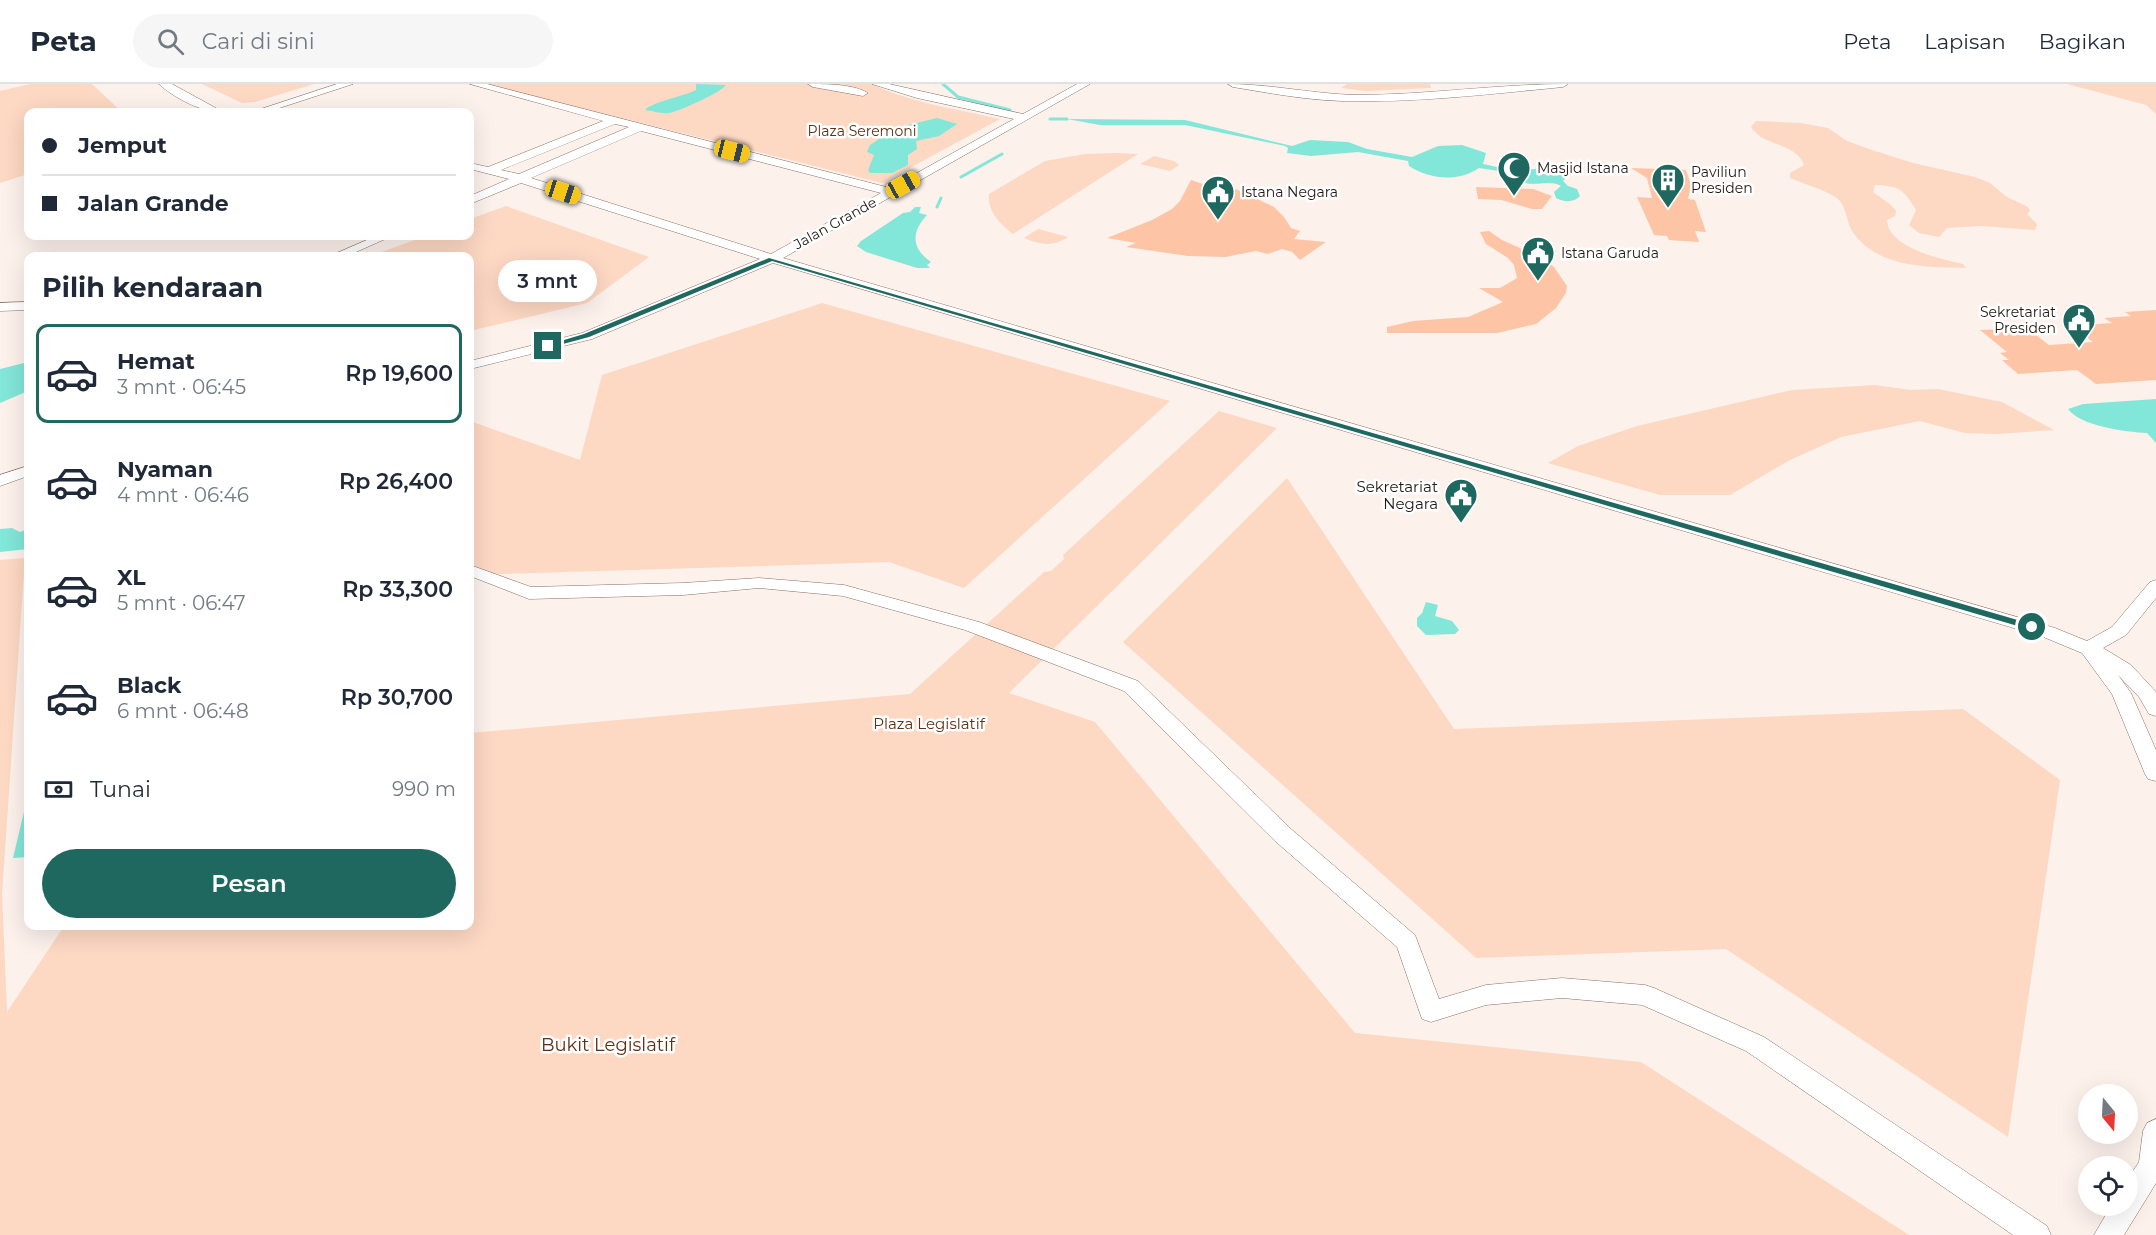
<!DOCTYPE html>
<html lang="id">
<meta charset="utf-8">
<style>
:root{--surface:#fff;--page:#f6f6f7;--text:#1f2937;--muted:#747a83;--line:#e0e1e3;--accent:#1f6860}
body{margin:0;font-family:Montserrat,sans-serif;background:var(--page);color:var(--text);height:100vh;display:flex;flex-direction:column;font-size:22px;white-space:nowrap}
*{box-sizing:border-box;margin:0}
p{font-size:20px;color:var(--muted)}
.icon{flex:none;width:33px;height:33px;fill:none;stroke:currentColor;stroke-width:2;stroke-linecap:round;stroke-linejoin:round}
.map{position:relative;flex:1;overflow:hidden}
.panel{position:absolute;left:24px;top:168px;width:450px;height:678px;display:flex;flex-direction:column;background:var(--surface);border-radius:12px;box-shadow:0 6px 24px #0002}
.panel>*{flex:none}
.banner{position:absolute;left:24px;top:24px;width:450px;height:132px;border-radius:12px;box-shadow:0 6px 24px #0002;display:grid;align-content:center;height:132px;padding:0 18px;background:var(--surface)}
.needle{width:39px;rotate:162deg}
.buttons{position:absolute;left:2078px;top:1000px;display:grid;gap:12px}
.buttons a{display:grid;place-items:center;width:60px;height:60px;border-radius:50%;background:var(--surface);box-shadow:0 6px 24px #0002;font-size:30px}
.end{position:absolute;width:27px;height:27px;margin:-14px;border:8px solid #1f6860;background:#fff;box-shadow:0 0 0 3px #fff}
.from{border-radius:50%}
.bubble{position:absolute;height:42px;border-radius:21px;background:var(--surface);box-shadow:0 6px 24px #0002;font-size:20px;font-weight:600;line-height:42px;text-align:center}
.car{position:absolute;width:18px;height:36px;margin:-18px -9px;border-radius:8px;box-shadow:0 0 4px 2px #0007;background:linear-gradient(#f5c518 24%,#345 0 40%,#f5c518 0 76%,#345 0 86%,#f5c518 0)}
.banner b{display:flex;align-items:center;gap:21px;height:57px;font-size:22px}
.banner b+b{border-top:2px solid var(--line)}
.banner i{width:15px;height:15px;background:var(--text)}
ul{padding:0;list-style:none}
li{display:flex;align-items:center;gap:18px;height:99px;margin:0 12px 9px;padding:0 6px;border:3px solid transparent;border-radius:12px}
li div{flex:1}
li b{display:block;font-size:22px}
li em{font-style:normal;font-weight:600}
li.active{border-color:var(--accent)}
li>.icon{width:54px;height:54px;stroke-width:1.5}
h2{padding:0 18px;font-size:27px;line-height:72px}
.pay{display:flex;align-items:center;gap:15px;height:66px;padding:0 18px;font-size:22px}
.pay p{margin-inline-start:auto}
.action{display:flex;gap:12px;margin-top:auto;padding:12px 18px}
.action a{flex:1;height:69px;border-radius:36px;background:var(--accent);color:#fff;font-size:24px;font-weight:600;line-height:69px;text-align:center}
header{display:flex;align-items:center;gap:36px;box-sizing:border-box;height:84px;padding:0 30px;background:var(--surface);border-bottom:2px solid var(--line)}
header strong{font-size:28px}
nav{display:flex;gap:33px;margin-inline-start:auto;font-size:21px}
.search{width:420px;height:54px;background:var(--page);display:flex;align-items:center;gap:15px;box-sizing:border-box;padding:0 21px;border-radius:33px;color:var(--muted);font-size:22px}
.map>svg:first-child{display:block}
.green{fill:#fdd8c3}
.water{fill:#82e6d8}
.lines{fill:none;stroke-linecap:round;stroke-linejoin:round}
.stream{stroke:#82e6d8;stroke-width:3}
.building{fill:#fdc5a6}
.minor-casing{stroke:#887063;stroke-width:1}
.minor{fill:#fff;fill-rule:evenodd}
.route{fill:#1f6860}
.labels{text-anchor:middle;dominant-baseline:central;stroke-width:5;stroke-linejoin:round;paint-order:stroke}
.far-park-label{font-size:14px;fill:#5d3114;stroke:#fff}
.far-poi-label{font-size:14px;fill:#231914;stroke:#fff;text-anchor:start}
.far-street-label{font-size:14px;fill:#231914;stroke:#fff}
.poi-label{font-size:15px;fill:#231914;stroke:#fff;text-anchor:end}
.park-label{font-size:15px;fill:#5d3114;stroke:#fff}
.near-park-label{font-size:18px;fill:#5d3114;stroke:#fff}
</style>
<header>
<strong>Peta</strong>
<div class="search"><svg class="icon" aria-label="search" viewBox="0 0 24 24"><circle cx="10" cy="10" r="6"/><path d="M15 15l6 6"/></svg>Cari di sini</div>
<nav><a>Peta</a><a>Lapisan</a><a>Bagikan</a></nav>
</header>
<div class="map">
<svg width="2156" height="1151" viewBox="0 0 2156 1151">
<rect width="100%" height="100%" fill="#fcf1eb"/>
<path class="green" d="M30 0H92L122 28H28V90L0 99V7Z
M202 0H314L255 18 242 19Z
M485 0H872C911 19 957 25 1000 35L882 99Z
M1347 0H1430L1431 4 1366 7 1341 4Z
M2067 0H2156V30L2146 21Z
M1756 37 1801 39 1828 44 1847 57 1872 66 1913 79 1975 93 1990 99 2007 113 2028 123 2030 127 2027 130 2037 140 2035 146 1981 142 1947 144 1939 153 1919 149 1909 141 1916 126C1903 105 1900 102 1875 101L1873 108 1891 121 1896 127 1895 132 1887 136C1888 164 1941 175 1963 180L1966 184C1926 183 1877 184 1852 147 1846 136 1846 121 1837 114 1823 105 1806 101 1790 94V89L1804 81C1796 58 1763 63 1751 43Z
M1115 69 1138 70 1013 150C999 139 988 129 989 110L1045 77 1085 70Z
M1154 72 1174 77 1179 81 1170 87 1140 80Z
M506 122 649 173 587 219 470 247V172H370L426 152H470V135Z
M1038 145 1068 153C1053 163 1041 161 1024 154Z
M822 219 1170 317 964 504 889 478 470 491V337L580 376 602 291Z
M1875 301 1911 306 1938 305 2002 318 2054 346 1996 350 1965 349 1920 337 1841 353 1790 376 1730 411H1660L1548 379 1578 362 1637 342 1792 306Z
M1219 327 1277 344 1009 609 1095 638 1355 949 1641 978 1909 1151H0V476L25 474 2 810 7 928 64 842H470V649L910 610 1044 488 1051 487 1064 475 1063 471Z
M1287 394 1454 645 1963 625 2060 696 2008 1053 1726 865 1476 874 1123 558Z"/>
<path class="water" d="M696 0 726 1C720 9 680 27 669 29 661 30 654 27 645 26 654 17 682 13 696 6Z
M937 34 957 40 939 52 916 57 917 65 908 71V81L892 89H870L868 86 874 71 867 68 870 61 896 44Z
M1067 35 1185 36 1292 62 1310 56 1348 58 1367 65 1412 73 1438 62 1462 61 1486 69 1483 80C1495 82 1508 87 1521 86 1539 86 1549 79 1566 93L1563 97 1568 102 1577 105 1580 112C1574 119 1563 118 1556 114L1554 108 1561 102C1549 95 1536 103 1522 98L1519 90 1479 84C1458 98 1431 96 1409 82L1408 77 1358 68 1311 72 1287 69 1288 64 1285 62 1185 41H1100Z
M915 123H921L919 129 927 131C911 148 911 164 931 178L927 181 930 184H917L866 168 857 162 861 157 903 129 910 128Z
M28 278V307L0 319V285Z
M2156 315V359L2147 349C2126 348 2080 342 2068 325L2083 320Z
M12 444 20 448 28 445V465L0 468V445Z
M1426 518 1438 521 1435 532 1452 537 1459 546 1455 550 1426 551 1417 542V534L1422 529Z
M28 697V773L13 774 28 711Z"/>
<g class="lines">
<path class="stream" d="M943 0 958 13 1010 26
M1050 35H1067
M961 93 1002 70
M937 123 941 114"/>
</g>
<path class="building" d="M1631 84 1686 86 1691 101 1688 115 1695 116 1706 148 1695 147 1699 158 1669 156 1667 152 1654 151 1637 113 1652 114 1647 94Z
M1191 96 1214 104 1217 100 1238 106 1274 123 1284 133 1291 144 1300 147 1294 155 1326 158 1300 176 1292 168 1282 165 1268 170 1256 167 1225 173 1188 172 1126 163 1136 159 1107 154 1152 136 1172 125 1180 117Z
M1476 103 1533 105 1552 112 1542 125H1532L1501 116 1478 115Z
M1489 147 1502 156 1540 173 1554 183 1567 202 1566 209 1556 224 1536 240 1497 249H1387V243L1413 237 1468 233 1503 218 1479 204H1500L1517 194 1514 181 1508 174 1486 160 1480 148Z
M2156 226V296L2096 300 2077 286 2018 290 2002 276H2009L2000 269 2007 268 1980 246 2027 244 2049 261 2093 258 2071 242 2112 239 2104 234 2131 232 2125 228Z"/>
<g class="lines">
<g class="minor-casing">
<path id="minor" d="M159 0H172L223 28C205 30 172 13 159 0Z
M337 0H353L267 28H252Z
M470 0H487L890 104 1014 35 917 14 872 0H889L1023 30 1077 0H1090L783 174 2055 544 2087 557 2112 543 2150 498 2156 496V514L2126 551 2103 564 2131 581 2156 608V632L2149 630 2139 613 2118 591 2131 609 2156 666V697L2148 695 2145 690 2112 610 2082 569 2041 552 773 179 592 255 470 285V277L582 249 760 175 521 99 470 120V112L509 95 470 85V79L488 83 603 37ZM615 40 629 43 519 90 501 86ZM641 47 881 109 771 170 531 94Z
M808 0C825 0 854 0 868 9L863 12 813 3Z
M1228 0C1271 0 1313 10 1356 11 1427 11 1497 0 1568 0L1563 3C1490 10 1416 19 1343 17 1306 16 1269 9 1233 3Z
M376 152H392L347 172H330Z
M28 218V226L0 227V219Z
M28 382V392L0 402V391Z
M470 481 531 503 683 499 759 494 844 501 979 538 1138 597 1291 745 1415 851 1439 915 1486 901 1562 894 1645 901 1654 904 1764 953 2047 1142 2051 1151H2013L1746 967 1642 921 1562 914 1486 921 1431 938 1422 935 1397 863 1275 757 1124 607 965 546 843 512 759 504 683 511 529 515 470 492Z
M2156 1035V1099L2124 1151H2094L2111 1122H2127V1096L2139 1078 2143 1047 2147 1039Z"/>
</g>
<use href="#minor" class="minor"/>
</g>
<path class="route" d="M769 174 2035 541 2036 543 2028 545 772 177 589 253 548 264 544 262 584 250Z"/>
<defs>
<g id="mosque-pin" transform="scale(1.725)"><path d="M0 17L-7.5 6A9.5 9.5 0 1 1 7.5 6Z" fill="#1f6860" stroke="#fff"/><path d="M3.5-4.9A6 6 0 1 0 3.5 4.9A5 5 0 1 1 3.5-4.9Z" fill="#fff"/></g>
<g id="building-pin" transform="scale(1.725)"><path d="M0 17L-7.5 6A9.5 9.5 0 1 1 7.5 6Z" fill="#1f6860" stroke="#fff"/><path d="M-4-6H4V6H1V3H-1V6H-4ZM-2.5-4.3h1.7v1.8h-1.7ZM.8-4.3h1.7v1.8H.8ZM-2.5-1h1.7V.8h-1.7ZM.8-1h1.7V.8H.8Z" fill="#fff"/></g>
<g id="civic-pin" transform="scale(1.725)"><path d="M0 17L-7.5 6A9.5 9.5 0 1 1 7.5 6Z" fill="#1f6860" stroke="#fff"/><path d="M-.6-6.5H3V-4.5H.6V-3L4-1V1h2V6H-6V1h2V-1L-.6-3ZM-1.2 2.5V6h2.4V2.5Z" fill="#fff"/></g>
</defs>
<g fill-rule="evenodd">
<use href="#mosque-pin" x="1514" y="84"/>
<use href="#building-pin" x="1668" y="96"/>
<use href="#civic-pin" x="1218" y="108"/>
<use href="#civic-pin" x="1538" y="169"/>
<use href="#civic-pin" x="2079" y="236"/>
<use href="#civic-pin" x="1461" y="411"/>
</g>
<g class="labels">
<g class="far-park-label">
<text x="862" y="47">Plaza Seremoni</text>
</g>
<g class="far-poi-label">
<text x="1537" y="84">Masjid Istana</text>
<text x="1691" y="88">Paviliun<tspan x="1691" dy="16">Presiden</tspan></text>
<text x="1241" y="108">Istana Negara</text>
<text x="1561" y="169">Istana Garuda</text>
<text x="2056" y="228" text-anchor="end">Sekretariat<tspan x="2056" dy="16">Presiden</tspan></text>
</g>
<g class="far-street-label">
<text transform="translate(835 139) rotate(-29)">Jalan Grande</text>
</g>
<g class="poi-label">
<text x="1438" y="402">Sekretariat<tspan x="1438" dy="17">Negara</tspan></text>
</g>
<g class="park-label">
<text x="929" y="639">Plaza Legislatif</text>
</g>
<g class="near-park-label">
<text x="608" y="961">Bukit Legislatif</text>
</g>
</g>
</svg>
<div class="buttons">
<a><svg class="needle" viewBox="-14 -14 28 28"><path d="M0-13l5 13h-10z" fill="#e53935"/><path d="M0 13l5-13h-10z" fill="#747a83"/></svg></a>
<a><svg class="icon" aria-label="locate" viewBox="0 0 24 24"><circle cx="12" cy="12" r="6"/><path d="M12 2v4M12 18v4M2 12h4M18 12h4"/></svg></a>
</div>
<i class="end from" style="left:2032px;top:543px"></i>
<i class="end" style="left:548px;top:262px"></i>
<div class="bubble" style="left:498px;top:176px;width:99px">3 mnt</div>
<i class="car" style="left:732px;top:67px;rotate:104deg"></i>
<i class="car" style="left:903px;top:101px;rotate:61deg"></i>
<i class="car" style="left:563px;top:108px;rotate:108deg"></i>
<div class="banner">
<b><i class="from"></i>Jemput</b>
<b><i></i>Jalan Grande</b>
</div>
<section class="panel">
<h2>Pilih kendaraan</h2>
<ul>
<li class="active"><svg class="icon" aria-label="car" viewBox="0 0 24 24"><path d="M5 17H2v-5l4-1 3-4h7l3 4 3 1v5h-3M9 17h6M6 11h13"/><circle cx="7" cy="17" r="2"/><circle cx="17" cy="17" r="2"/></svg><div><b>Hemat</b><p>3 mnt · 06:45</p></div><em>Rp 19,600</em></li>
<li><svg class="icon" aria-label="car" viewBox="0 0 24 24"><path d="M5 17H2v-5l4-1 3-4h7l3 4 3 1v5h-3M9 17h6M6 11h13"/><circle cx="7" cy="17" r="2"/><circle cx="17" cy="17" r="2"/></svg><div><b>Nyaman</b><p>4 mnt · 06:46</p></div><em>Rp 26,400</em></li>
<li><svg class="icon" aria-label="car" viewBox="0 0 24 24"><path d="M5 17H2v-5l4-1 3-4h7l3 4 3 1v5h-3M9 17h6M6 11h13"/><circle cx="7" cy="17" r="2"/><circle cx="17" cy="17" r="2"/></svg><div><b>XL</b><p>5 mnt · 06:47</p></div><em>Rp 33,300</em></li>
<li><svg class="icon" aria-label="car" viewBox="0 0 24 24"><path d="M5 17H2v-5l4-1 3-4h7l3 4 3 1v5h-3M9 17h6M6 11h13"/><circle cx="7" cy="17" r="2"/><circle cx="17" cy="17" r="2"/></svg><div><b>Black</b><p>6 mnt · 06:48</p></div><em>Rp 30,700</em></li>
</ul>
<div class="pay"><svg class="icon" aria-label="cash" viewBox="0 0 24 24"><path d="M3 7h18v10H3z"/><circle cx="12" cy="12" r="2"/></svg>Tunai<p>990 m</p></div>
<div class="action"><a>Pesan</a></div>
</section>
</div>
